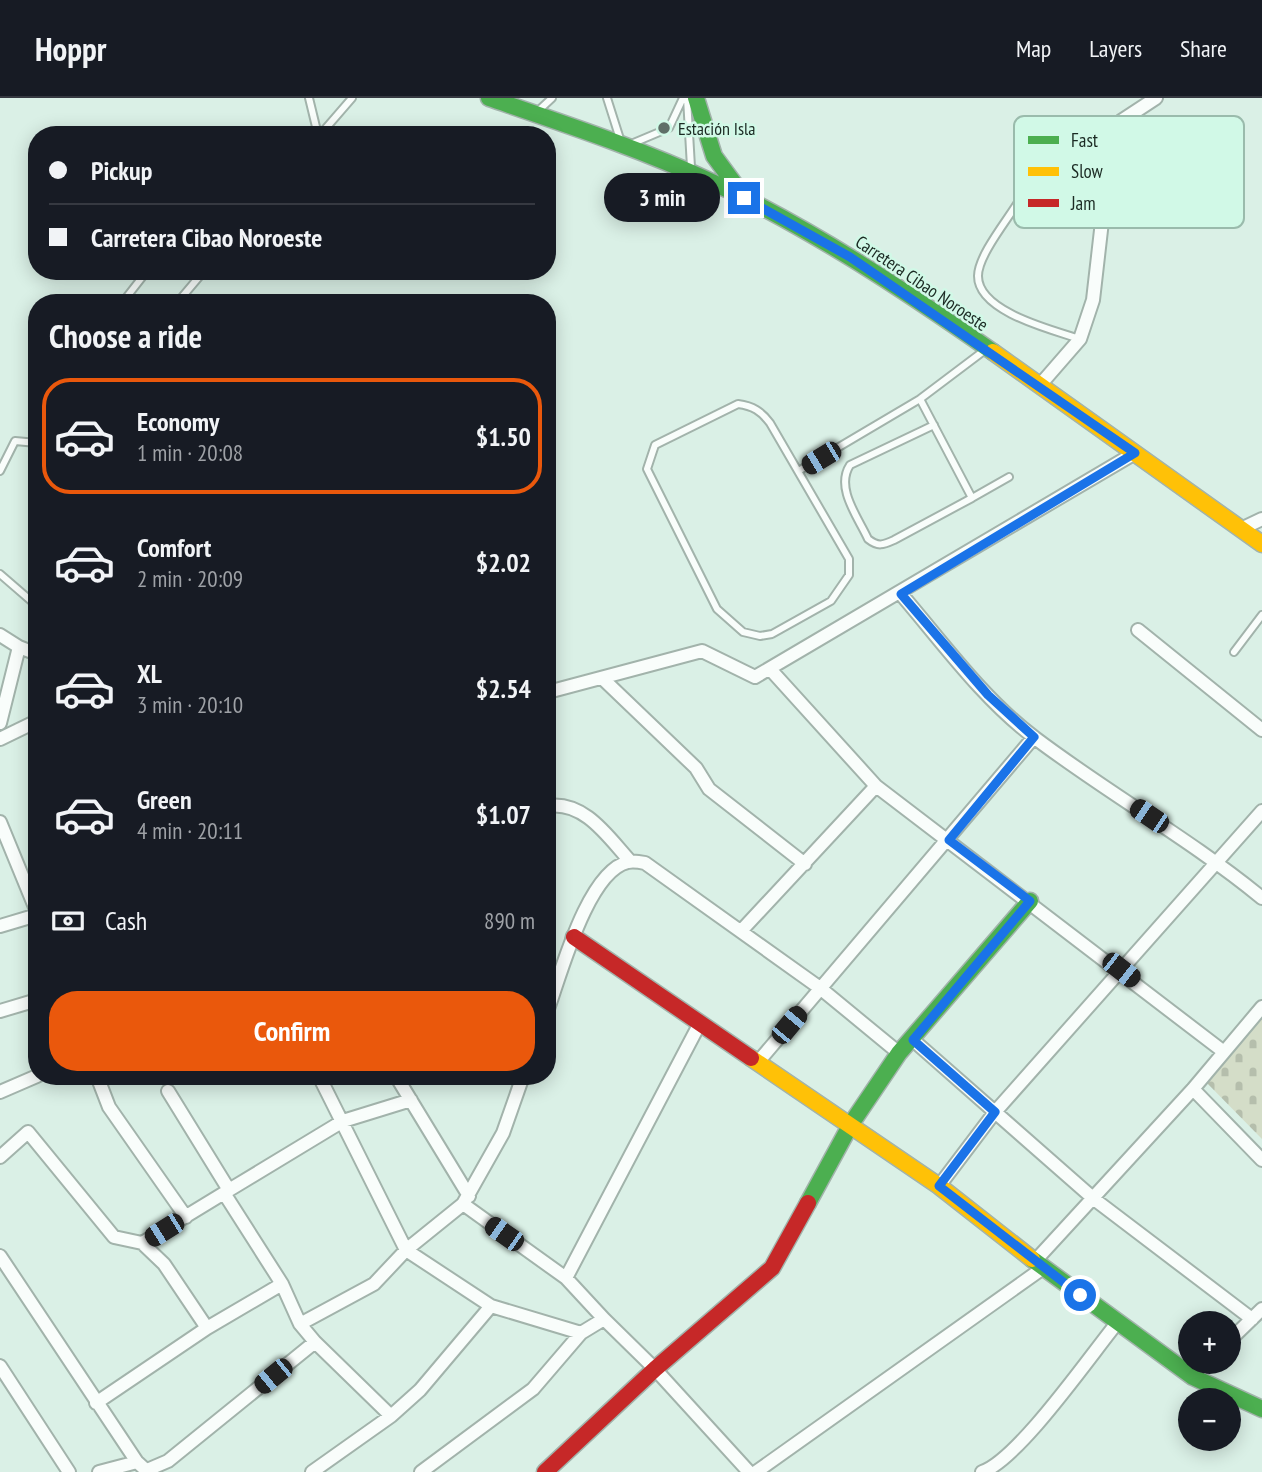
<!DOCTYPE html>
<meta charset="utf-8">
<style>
:root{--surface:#171b24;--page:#20242c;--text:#f1f3f6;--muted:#9ea1a6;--line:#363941;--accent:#ea580c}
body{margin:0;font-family:"PT Sans Narrow",sans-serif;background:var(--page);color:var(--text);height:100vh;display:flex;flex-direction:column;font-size:26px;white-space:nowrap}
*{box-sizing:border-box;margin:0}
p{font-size:23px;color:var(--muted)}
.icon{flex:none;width:38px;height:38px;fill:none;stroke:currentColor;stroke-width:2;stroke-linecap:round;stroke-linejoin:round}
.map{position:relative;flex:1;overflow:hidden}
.details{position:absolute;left:28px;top:196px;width:528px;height:791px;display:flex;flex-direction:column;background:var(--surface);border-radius:28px;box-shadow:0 4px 18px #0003}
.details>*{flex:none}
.top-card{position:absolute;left:28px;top:28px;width:528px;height:154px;border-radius:28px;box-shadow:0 4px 18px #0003;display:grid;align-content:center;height:154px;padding:0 21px;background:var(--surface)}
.controls{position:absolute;left:1178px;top:1213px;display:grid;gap:14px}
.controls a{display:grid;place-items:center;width:63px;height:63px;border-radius:50%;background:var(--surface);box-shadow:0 4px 18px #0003;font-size:35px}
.end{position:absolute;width:32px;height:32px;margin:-16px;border:9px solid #1a73e8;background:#fff;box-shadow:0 0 0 4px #fff}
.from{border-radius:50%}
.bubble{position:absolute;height:49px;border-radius:24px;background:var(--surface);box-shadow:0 4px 18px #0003;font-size:23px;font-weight:700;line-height:49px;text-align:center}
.car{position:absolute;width:21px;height:42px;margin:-21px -10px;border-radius:9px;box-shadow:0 0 5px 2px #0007;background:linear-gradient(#222 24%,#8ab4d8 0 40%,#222 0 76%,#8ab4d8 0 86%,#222 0)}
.top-card b{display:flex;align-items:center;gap:24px;height:66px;font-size:26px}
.top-card b+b{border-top:2px solid var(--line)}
.top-card i{width:18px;height:18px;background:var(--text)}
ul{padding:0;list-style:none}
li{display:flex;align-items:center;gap:21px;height:116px;margin:0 14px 10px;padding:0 7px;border:4px solid transparent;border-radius:28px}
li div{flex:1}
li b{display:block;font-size:26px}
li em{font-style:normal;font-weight:700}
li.on{border-color:var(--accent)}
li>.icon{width:63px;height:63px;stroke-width:1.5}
h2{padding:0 21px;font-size:32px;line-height:84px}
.pay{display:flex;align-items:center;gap:18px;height:77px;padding:0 21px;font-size:26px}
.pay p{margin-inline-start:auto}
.action{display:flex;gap:14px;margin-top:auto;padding:14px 21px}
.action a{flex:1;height:80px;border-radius:28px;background:var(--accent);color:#fff;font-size:28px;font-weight:700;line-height:80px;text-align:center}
header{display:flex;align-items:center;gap:42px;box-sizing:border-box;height:98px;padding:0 35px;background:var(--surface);border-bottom:2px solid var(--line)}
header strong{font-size:33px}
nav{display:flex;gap:38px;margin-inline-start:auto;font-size:24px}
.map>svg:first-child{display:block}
.cemetery{fill:url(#cemetery-stones)}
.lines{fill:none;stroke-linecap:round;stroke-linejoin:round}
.lane-casing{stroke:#a2b3ab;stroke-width:10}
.street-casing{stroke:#a2b3ab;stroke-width:16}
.fast-casing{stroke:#a2b3ab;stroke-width:19}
.slow-casing{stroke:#a2b3ab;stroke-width:19}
.jam-casing{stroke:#a2b3ab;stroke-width:19}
.lane{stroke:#f9fdfb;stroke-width:6}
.street{stroke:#f9fdfb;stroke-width:12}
.fast{stroke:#4caf50;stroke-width:16}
.slow{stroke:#ffc107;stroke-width:16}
.jam{stroke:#c62828;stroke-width:16}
.route{stroke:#1a73e8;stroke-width:9}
.poi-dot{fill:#5e6f67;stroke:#d1f9e7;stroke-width:2.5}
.labels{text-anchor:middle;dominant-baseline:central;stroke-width:5;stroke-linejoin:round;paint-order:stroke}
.poi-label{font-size:18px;fill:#1b2a23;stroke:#d1f9e7;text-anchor:start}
.street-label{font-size:18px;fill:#1b2a23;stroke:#d1f9e7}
.key{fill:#d1f9e7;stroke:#9abbac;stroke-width:2}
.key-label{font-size:19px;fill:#1b2a23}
</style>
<header>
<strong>Hoppr</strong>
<nav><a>Map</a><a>Layers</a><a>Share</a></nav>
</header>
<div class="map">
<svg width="1262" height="1374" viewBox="0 0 1262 1374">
<defs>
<pattern id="cemetery-stones" width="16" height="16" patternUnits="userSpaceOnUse" patternTransform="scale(1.75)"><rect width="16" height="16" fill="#d4ddc8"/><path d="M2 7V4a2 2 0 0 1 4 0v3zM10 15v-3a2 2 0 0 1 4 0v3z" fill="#b5beac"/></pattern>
</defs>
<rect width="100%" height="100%" fill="#daf0e6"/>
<path class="cemetery" d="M1262 918V1041L1204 982Z"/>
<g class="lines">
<g class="lane-casing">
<path id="lane" d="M309 0 318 37
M607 0 620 41
M687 0 691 69
M538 13 552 0
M320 37 352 0
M631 46 669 30 683 0
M1020 101C1009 120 978 157 978 178 978 214 1053 232 1080 241
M122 205 147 173
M177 205 204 173
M920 301 972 400 894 442C883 447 878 449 868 441 858 419 835 390 850 367L934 327
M738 306C753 308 761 313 770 325L849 461V477L831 503 772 536 760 538 743 534 717 511 647 371 655 347Z
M800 372 920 301 985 252
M0 373 15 343 37 345
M972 400 1009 379
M0 476 37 508
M1234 554 1262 517"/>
</g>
<g class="street-casing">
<path id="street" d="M1040 287 1080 241 1093 202 1111 45 1121 23 1156 0
M1241 431 1262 421
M901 496C943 545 983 601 1035 640 1109 696 1190 741 1262 800
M1138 532 1262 632
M0 537 19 549
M770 571 876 688 1224 954
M602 580 696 670 709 691 805 766
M548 594 702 553 755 579 1135 355
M0 625 19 549 37 556
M0 641 37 623
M548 708C585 703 608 739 630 763
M0 724 37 814
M0 828 37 817
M741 833 876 688
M548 911C561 875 588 773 628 764 633 763 640 764 645 765L820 890 899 955
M0 913 37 902
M913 942 1094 1101 1252 1221
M758 964 1034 639
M97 978 109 1009 186 1119
M319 978 406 1152 491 1208 581 1235 604 1221 655 1271 749 1374
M396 978 469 1098
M1193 991 1262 1062
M0 994 37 978
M0 1059 28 1034 114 1139 142 1145 229 1092 168 993
M939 1088 995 1014 1262 713
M229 1092 343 1023 411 1002
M224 1095 282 1186 300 1226 315 1244 391 1318
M463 1106 566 1180 604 1221
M142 1145 164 1166 207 1230
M0 1158 137 1364 148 1374
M1035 1163 1193 991 1262 909
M566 1180 700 925
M300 1226 374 1186 406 1152 463 1106 503 1035 523 978
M1228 1244 1262 1211
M0 1268 69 1374
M1193 1279 1209 1264
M96 1305 207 1230 282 1186
M147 1372 168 1363 315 1244
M99 1374 137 1364
M312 1374 391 1318 420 1292 491 1208
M421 1374 533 1291 581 1235
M756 1374 1043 1170
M982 1374C1018 1362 1090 1258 1117 1225"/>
</g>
<g class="fast-casing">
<path id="fast" d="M489 0C565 26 641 51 714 85 812 131 904 192 993 254
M696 0 714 58 744 99
M808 1105 851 1026 899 955 1030 803
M1032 1161 1193 1279 1262 1311"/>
</g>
<g class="slow-casing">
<path id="slow" d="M993 254 1262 446
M751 960 939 1088 1032 1161"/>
</g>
<g class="jam-casing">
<path id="jam" d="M574 839 751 960
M545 1374 655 1271 772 1170 808 1105"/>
</g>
<use href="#lane" class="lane"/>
<use href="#street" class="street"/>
<use href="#fast" class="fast"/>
<use href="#slow" class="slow"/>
<use href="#jam" class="jam"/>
</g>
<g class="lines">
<path class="route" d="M744 100 850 159 1135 355 901 496 988 597 1034 639 949 742 1030 803 913 942 995 1014 939 1088 1080 1197"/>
</g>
<circle class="poi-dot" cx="664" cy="30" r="7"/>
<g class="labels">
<g class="poi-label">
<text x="678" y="30">Estación Isla</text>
</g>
<g class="street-label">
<text transform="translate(922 185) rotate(34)">Carretera Cibao Noroeste</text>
</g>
</g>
<rect x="1014" y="18" width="230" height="112" rx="10" class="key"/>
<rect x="1028" y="38" width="31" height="8" fill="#4caf50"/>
<rect x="1028" y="69" width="31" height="9" fill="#ffc107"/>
<rect x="1028" y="101" width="31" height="8" fill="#c62828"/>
<g class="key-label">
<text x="1071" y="49">Fast</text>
<text x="1071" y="80">Slow</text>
<text x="1071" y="112">Jam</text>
</g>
</svg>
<div class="controls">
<a>+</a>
<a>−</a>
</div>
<i class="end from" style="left:1080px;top:1197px"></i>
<i class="end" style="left:744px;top:100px"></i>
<div class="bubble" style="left:604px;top:75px;width:116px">3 min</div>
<i class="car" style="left:821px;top:360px;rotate:239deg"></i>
<i class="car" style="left:1149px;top:718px;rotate:304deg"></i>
<i class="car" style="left:1121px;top:872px;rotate:128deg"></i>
<i class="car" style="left:789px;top:927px;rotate:40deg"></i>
<i class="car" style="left:164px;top:1132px;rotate:238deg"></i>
<i class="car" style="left:504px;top:1136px;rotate:305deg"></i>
<i class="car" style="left:273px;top:1278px;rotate:231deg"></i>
<div class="top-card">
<b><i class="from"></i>Pickup</b>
<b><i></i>Carretera Cibao Noroeste</b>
</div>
<section class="details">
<h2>Choose a ride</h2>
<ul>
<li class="on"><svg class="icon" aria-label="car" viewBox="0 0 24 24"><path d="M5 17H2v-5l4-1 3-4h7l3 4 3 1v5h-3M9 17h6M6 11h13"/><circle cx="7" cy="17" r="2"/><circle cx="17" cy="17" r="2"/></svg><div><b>Economy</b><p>1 min · 20:08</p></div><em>$1.50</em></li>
<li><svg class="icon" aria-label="car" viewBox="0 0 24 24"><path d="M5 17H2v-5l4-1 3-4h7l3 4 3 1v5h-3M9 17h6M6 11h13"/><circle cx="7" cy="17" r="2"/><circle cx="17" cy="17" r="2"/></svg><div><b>Comfort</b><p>2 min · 20:09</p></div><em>$2.02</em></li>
<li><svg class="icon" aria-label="car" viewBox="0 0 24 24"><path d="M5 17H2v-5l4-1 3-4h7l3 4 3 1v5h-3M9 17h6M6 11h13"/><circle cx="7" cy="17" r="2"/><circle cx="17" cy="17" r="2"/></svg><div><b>XL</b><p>3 min · 20:10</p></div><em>$2.54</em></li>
<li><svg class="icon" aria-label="car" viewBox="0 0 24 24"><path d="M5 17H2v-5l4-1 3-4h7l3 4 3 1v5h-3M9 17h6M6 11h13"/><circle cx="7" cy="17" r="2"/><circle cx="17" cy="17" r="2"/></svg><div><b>Green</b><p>4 min · 20:11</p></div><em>$1.07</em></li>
</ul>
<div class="pay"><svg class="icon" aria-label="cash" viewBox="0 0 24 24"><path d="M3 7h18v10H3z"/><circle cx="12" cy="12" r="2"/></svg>Cash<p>890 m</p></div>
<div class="action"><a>Confirm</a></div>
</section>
</div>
